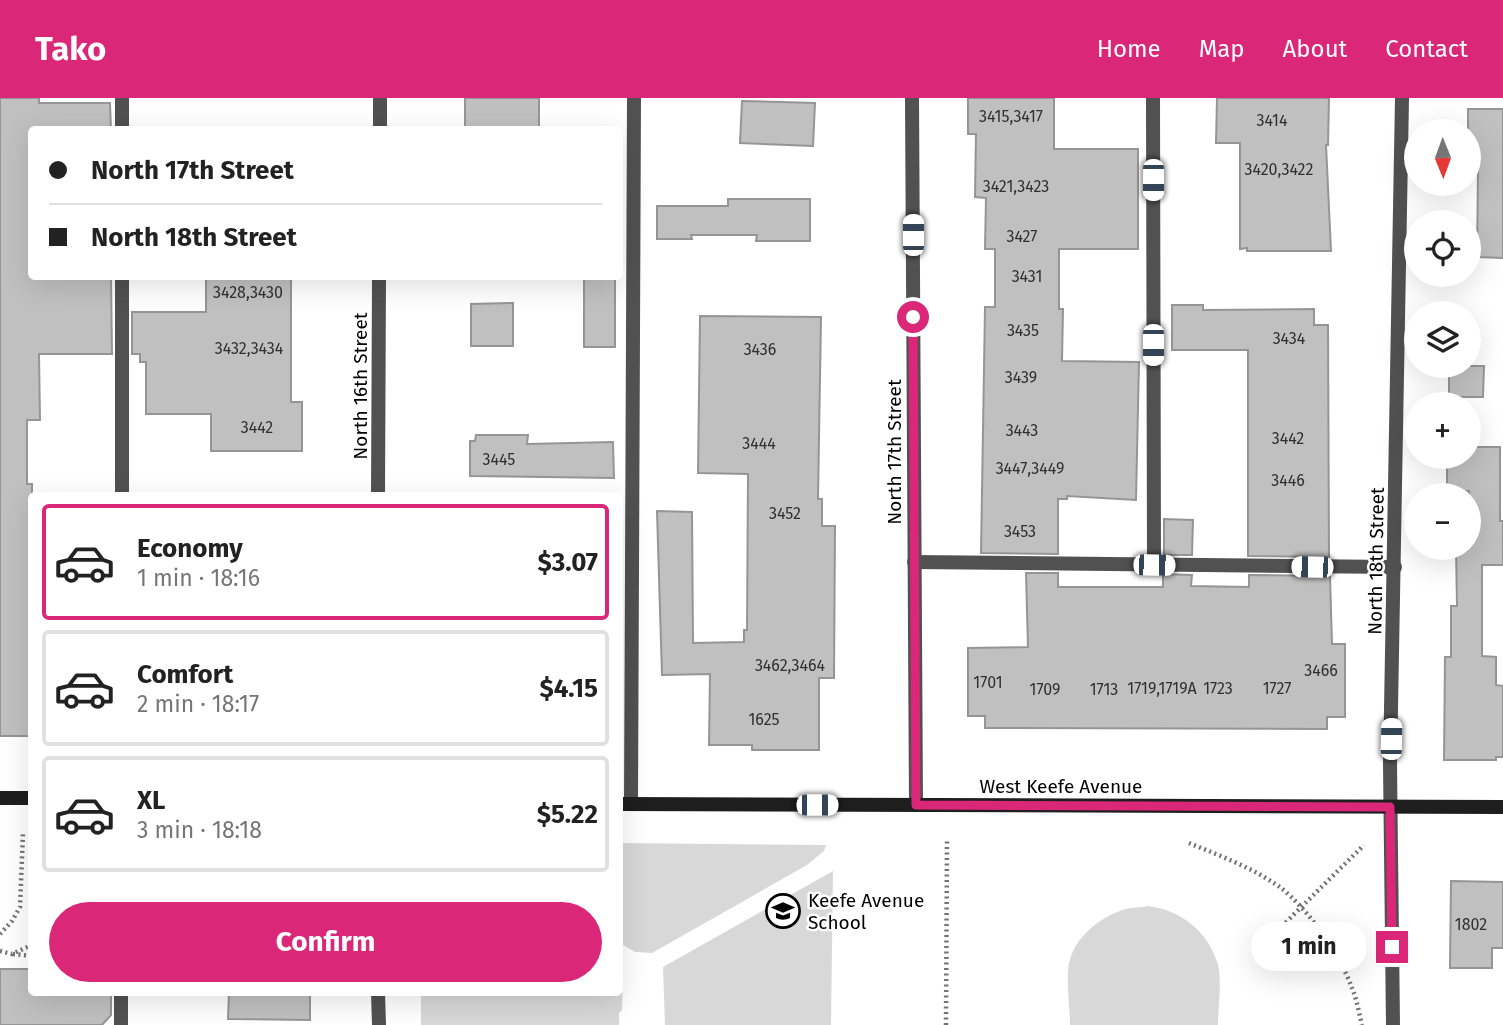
<!DOCTYPE html>
<meta charset="utf-8">
<style>
:root{--surface:#fff;--page:#f6f6f6;--text:#222;--muted:#767676;--line:#e0e0e0;--accent:#db2777}
body{margin:0;font-family:"Fira Sans",sans-serif;background:var(--page);color:var(--text);height:100vh;display:flex;flex-direction:column;font-size:26px;white-space:nowrap}
*{box-sizing:border-box;margin:0}
p{font-size:23px;color:var(--muted)}
.icon{flex:none;width:38px;height:38px;fill:none;stroke:currentColor;stroke-width:2;stroke-linecap:round;stroke-linejoin:round}
.map{position:relative;flex:1;overflow:hidden}
.drawer{position:absolute;left:28px;top:394px;width:595px;height:504px;display:flex;flex-direction:column;background:var(--surface);border-radius:7px;box-shadow:0 7px 28px #0002}
.drawer>*{flex:none}
.banner{position:absolute;left:28px;top:28px;width:595px;height:154px;border-radius:7px;box-shadow:0 7px 28px #0002;display:grid;align-content:center;height:154px;padding:0 21px;background:var(--surface)}
.needle{width:46px;rotate:179deg}
.buttons{position:absolute;left:1404px;top:21px;display:grid;gap:14px}
.buttons a{display:grid;place-items:center;width:77px;height:77px;border-radius:50%;background:var(--surface);box-shadow:0 7px 28px #0002;font-size:35px}
.end{position:absolute;width:32px;height:32px;margin:-16px;border:9px solid #db2777;background:#fff;box-shadow:0 0 0 4px #fff}
.from{border-radius:50%}
.bubble{position:absolute;height:49px;border-radius:24px;background:var(--surface);box-shadow:0 7px 28px #0002;font-size:23px;font-weight:700;line-height:49px;text-align:center}
.car{position:absolute;width:21px;height:42px;margin:-21px -10px;border-radius:9px;box-shadow:0 0 5px 2px #0007;background:linear-gradient(#fff 24%,#345 0 40%,#fff 0 76%,#345 0 86%,#fff 0)}
.banner b{display:flex;align-items:center;gap:24px;height:66px;font-size:26px}
.banner b+b{border-top:2px solid var(--line)}
.banner i{width:18px;height:18px;background:var(--text)}
ul{padding:12px 0 0;list-style:none}
li{display:flex;align-items:center;gap:21px;height:116px;margin:0 14px 10px;padding:0 7px;border:4px solid var(--line);border-radius:7px}
li div{flex:1}
li b{display:block;font-size:26px}
li em{font-style:normal;font-weight:700}
li.on{border-color:var(--accent)}
li>.icon{width:63px;height:63px;stroke-width:1.5}
.primary-button{display:flex;gap:14px;margin-top:auto;padding:14px 21px}
.primary-button a{flex:1;height:80px;border-radius:42px;background:var(--accent);color:#fff;font-size:28px;font-weight:700;line-height:80px;text-align:center}
header{display:flex;align-items:center;gap:42px;box-sizing:border-box;height:98px;padding:0 35px;background:var(--accent);color:#fff}
header strong{font-size:33px}
nav{display:flex;gap:38px;margin-inline-start:auto;font-size:24px}
.map>svg:first-child{display:block}
.green{fill:#d8d8d8}
.building{fill:#c0c0c0;stroke:#959595;stroke-width:2}
.lines{fill:none;stroke-linecap:round;stroke-linejoin:round}
.path{stroke:#737373;stroke-width:4.5;stroke-dasharray:2 3.5;stroke-linecap:butt}
.lane{stroke:#515151;stroke-width:14}
.street{stroke:#515151;stroke-width:14}
.secondary{stroke:#1e1e1e;stroke-width:14}
.route{stroke:#db2777;stroke-width:9}
.labels{text-anchor:middle;dominant-baseline:central;stroke-width:5;stroke-linejoin:round;paint-order:stroke}
.number-label{font-size:16px;fill:#303030}
.street-label{font-size:19px;fill:#000;stroke:#fff}
.poi-label{font-size:19px;fill:#000;stroke:#fff;text-anchor:start}
</style>
<header>
<strong>Tako</strong>
<nav><a>Home</a><a>Map</a><a>About</a><a>Contact</a></nav>
</header>
<div class="map">
<svg width="1503" height="927" viewBox="0 0 1503 927">
<rect width="100%" height="100%" fill="#fff"/>
<path class="green" d="M620 745 826 747 824 753 807 767 652 855 635 854 620 845Z
M833 773 831 927H665L663 869Z
M1148 808C1181 812 1209 834 1218 867 1222 885 1218 909 1218 927H1070C1070 908 1065 878 1070 861 1077 837 1103 817 1126 811 1133 809 1141 810 1148 808Z
M620 872 623 878 622 912 619 915V927H421V894H620Z"/>
<path class="building" d="M0 0H39V5H110L111 32H32V178H111L112 256H39L40 322H27V386H32V433H29L30 638H0Z
M465 0H539V32H465Z
M968 0H1054V51H1138V151H1059V211H1063L1062 263 1139 264 1136 402 1067 398V401H1058V456L981 455 985 209H995V151H985L986 100 975 99 976 36H968Z
M1217 0H1329L1328 47H1326L1331 153H1247V150L1240 151V45H1216Z
M742 3 815 5 813 48 740 45Z
M1468 11H1503V160L1477 159 1478 74 1468 73Z
M728 101H810V143H756L757 137H691L692 141H657V108H728Z
M206 178H291V304H302V353H211V316H146V264H140V256H132V214H206Z
M584 178H615V249H584Z
M513 205V248H471V206Z
M1172 207H1203V212L1314 211V227H1328L1329 459 1248 458V252H1172Z
M700 218 821 219 818 401H822V428H835L834 580H819V652H752V647H709L710 576 662 577 657 413 692 414 693 545 744 544V532H747L748 376 698 375Z
M1449 268H1484L1483 299H1449Z
M476 337H528L527 346 613 344 614 380 470 378V343H475Z
M1468 349H1500V423H1503V467H1482V558L1496 559V587L1503 588V659H1496V662H1444L1445 559H1451V508H1457L1456 450H1469V393H1447V359H1468Z
M1164 421 1193 422 1192 457H1164Z
M1026 475H1058V489H1163V476L1192 477 1191 488 1249 489V477L1330 478 1332 546H1345V619H1327V631L985 630V618H968V550L1028 549Z
M1451 783 1503 784V850H1492V870H1450Z
M0 871H32V894H111V917L102 927H0Z
M229 894H310V922L228 921Z"/>
<g class="lines">
<path class="path" d="M1189 745C1220 758 1254 770 1281 790 1309 812 1340 857 1352 890 1357 902 1359 915 1362 927
M0 836 12 823 20 809 23 735
M1270 840 1364 747
M0 853 12 856 32 847
M13 856 32 858
M946 927 947 742"/>
<path class="lane" d="M1153 0 1154 467
M122 32V0
M122 397V178
M914 464 1395 469
M631 706 634 0
M121 894V927"/>
<path class="street" d="M912 0 916 707
M380 32V0
M378 397 379 178
M378 894 379 927
M1393 927 1390 666 1402 0"/>
<path class="secondary" d="M0 700H32
M620 706 1503 709"/>
</g>
<g class="lines">
<path class="route" d="M913 219 916 707 1390 709 1392 849"/>
</g>
<defs>
<g id="school-ring" transform="scale(1.75)"><circle r="9.5" fill="#fff" stroke="#000" stroke-width="1.5"/><path d="M0-5L7-2L0 1L-7-2ZM-4 1L0 2.5L4 1V4Q0 6-4 4Z" fill="#000"/></g>
</defs>
<g fill-rule="evenodd">
<use href="#school-ring" x="783" y="813"/>
</g>
<g class="labels">
<g class="number-label">
<text x="1011" y="18">3415,3417</text>
<text x="1272" y="22">3414</text>
<text x="1279" y="71">3420,3422</text>
<text x="1016" y="88">3421,3423</text>
<text x="1022" y="138">3427</text>
<text x="1027" y="178">3431</text>
<text x="248" y="194">3428,3430</text>
<text x="1023" y="232">3435</text>
<text x="1289" y="240">3434</text>
<text x="249" y="250">3432,3434</text>
<text x="760" y="251">3436</text>
<text x="1021" y="279">3439</text>
<text x="257" y="329">3442</text>
<text x="1022" y="332">3443</text>
<text x="1288" y="340">3442</text>
<text x="759" y="345">3444</text>
<text x="499" y="361">3445</text>
<text x="1030" y="370">3447,3449</text>
<text x="1288" y="382">3446</text>
<text x="785" y="415">3452</text>
<text x="1020" y="433">3453</text>
<text x="790" y="567">3462,3464</text>
<text x="1321" y="572">3466</text>
<text x="988" y="584">1701</text>
<text x="1162" y="590">1719,1719A</text>
<text x="1218" y="590">1723</text>
<text x="1277" y="590">1727</text>
<text x="1045" y="591">1709</text>
<text x="1104" y="591">1713</text>
<text x="764" y="621">1625</text>
<text x="1471" y="826">1802</text>
</g>
<g class="street-label">
<text transform="translate(360 288) rotate(-90)">North 16th Street</text>
<text transform="translate(894 354) rotate(-90)">North 17th Street</text>
<text transform="translate(1376 463) rotate(-89)">North 18th Street</text>
<text x="1061" y="688">West Keefe Avenue</text>
</g>
<g class="poi-label">
<text x="808" y="802">Keefe Avenue<tspan x="808" dy="22">School</tspan></text>
</g>
</g>
</svg>
<div class="buttons">
<a><svg class="needle" viewBox="-14 -14 28 28"><path d="M0-13l5 13h-10z" fill="#e53935"/><path d="M0 13l5-13h-10z" fill="#767676"/></svg></a>
<a><svg class="icon" aria-label="locate" viewBox="0 0 24 24"><circle cx="12" cy="12" r="6"/><path d="M12 2v4M12 18v4M2 12h4M18 12h4"/></svg></a>
<a><svg class="icon" aria-label="layers" viewBox="0 0 24 24"><path d="M12 4l9 5-9 5-9-5zM3 14l9 5 9-5"/></svg></a>
<a>+</a>
<a>−</a>
</div>
<i class="end from" style="left:913px;top:219px"></i>
<i class="end" style="left:1392px;top:849px"></i>
<div class="bubble" style="left:1251px;top:824px;width:116px">1 min</div>
<i class="car" style="left:1153px;top:82px;rotate:180deg"></i>
<i class="car" style="left:913px;top:137px;rotate:0deg"></i>
<i class="car" style="left:1153px;top:247px;rotate:180deg"></i>
<i class="car" style="left:1154px;top:467px;rotate:91deg"></i>
<i class="car" style="left:1312px;top:469px;rotate:271deg"></i>
<i class="car" style="left:1391px;top:641px;rotate:1deg"></i>
<i class="car" style="left:817px;top:707px;rotate:90deg"></i>
<div class="banner">
<b><i class="from"></i>North 17th Street</b>
<b><i></i>North 18th Street</b>
</div>
<section class="drawer">
<ul>
<li class="on"><svg class="icon" aria-label="car" viewBox="0 0 24 24"><path d="M5 17H2v-5l4-1 3-4h7l3 4 3 1v5h-3M9 17h6M6 11h13"/><circle cx="7" cy="17" r="2"/><circle cx="17" cy="17" r="2"/></svg><div><b>Economy</b><p>1 min · 18:16</p></div><em>$3.07</em></li>
<li><svg class="icon" aria-label="car" viewBox="0 0 24 24"><path d="M5 17H2v-5l4-1 3-4h7l3 4 3 1v5h-3M9 17h6M6 11h13"/><circle cx="7" cy="17" r="2"/><circle cx="17" cy="17" r="2"/></svg><div><b>Comfort</b><p>2 min · 18:17</p></div><em>$4.15</em></li>
<li><svg class="icon" aria-label="car" viewBox="0 0 24 24"><path d="M5 17H2v-5l4-1 3-4h7l3 4 3 1v5h-3M9 17h6M6 11h13"/><circle cx="7" cy="17" r="2"/><circle cx="17" cy="17" r="2"/></svg><div><b>XL</b><p>3 min · 18:18</p></div><em>$5.22</em></li>
</ul>
<div class="primary-button"><a>Confirm</a></div>
</section>
</div>
